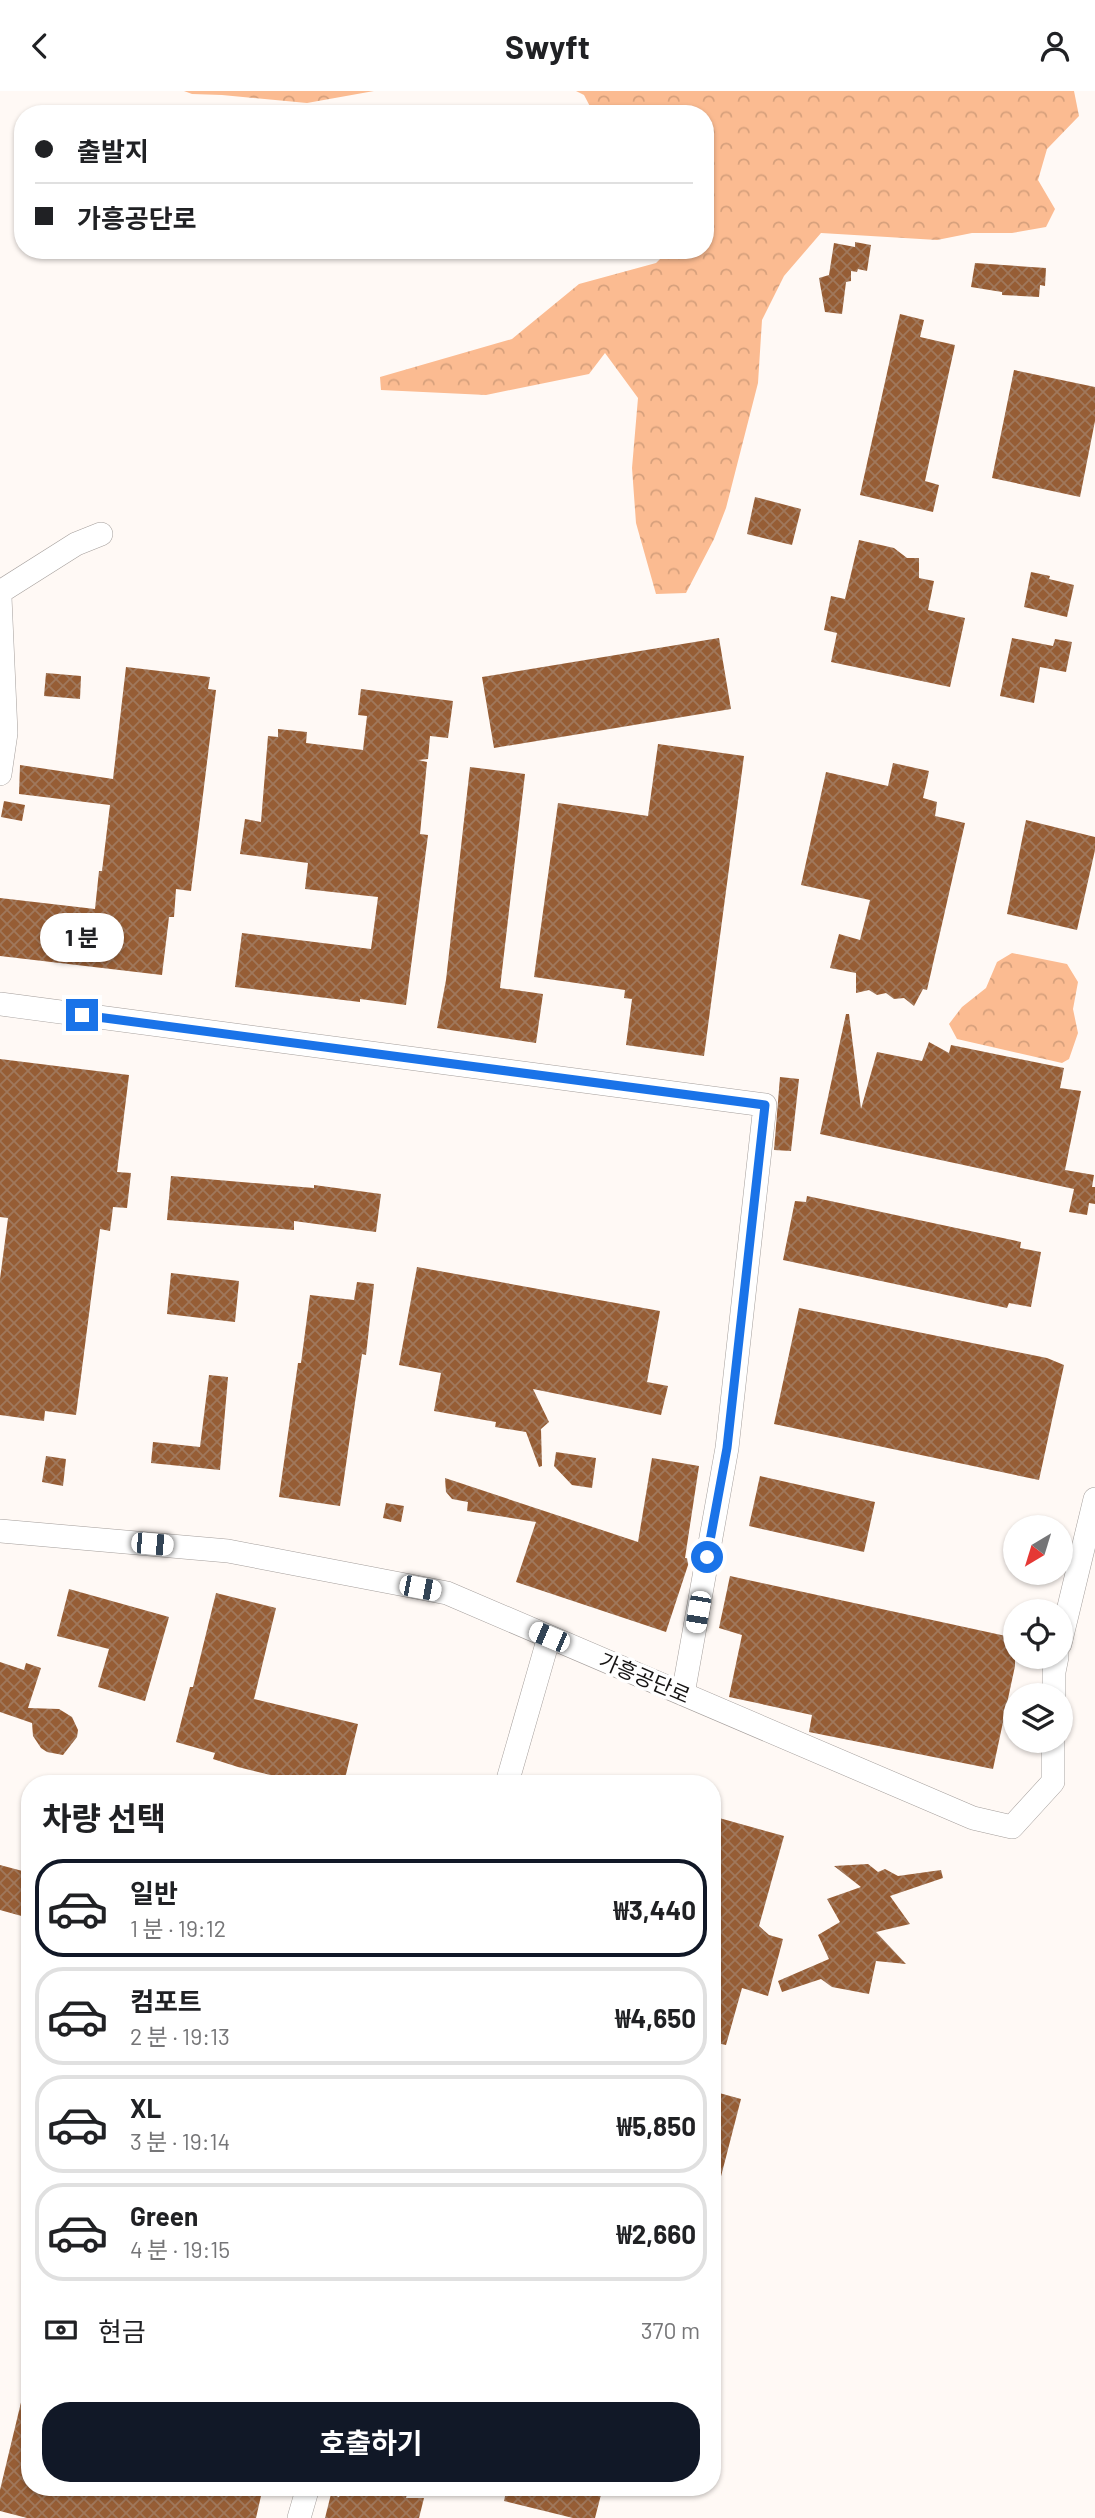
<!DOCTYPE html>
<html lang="ko">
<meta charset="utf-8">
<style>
:root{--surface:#fff;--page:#f2f2f2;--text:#202124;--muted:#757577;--line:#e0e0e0;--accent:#111827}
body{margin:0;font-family:Barlow,"Noto Sans KR",sans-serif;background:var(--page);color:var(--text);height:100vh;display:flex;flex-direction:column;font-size:26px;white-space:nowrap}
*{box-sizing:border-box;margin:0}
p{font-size:23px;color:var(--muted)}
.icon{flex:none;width:38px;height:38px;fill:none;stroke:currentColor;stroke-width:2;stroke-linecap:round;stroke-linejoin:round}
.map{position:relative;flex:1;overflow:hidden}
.drawer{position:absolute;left:21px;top:1684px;width:700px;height:721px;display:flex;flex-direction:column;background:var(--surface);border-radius:28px;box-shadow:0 2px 5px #0004}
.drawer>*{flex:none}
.banner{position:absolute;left:14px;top:14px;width:700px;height:154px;border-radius:28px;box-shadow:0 2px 5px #0004;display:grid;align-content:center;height:154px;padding:0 21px;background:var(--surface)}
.needle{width:46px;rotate:218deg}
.buttons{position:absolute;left:1003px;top:1424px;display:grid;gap:14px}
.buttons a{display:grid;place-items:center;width:70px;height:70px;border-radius:50%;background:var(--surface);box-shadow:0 2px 5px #0004;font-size:35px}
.end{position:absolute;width:32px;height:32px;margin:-16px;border:9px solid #1a73e8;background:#fff;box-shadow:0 0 0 4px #fff}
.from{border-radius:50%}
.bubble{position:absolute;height:49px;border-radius:24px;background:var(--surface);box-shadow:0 2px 5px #0004;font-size:23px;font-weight:700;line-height:49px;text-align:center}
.car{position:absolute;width:21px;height:42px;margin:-21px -10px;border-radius:9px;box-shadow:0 0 5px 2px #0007;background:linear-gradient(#fff 24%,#345 0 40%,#fff 0 76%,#345 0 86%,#fff 0)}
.banner b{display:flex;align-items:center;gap:24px;height:66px;font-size:26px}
.banner b+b{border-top:2px solid var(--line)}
.banner i{width:18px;height:18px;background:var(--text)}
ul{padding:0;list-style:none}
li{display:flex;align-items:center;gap:21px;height:98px;margin:0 14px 10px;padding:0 7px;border:4px solid var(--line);border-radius:28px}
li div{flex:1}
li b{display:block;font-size:26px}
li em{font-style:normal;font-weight:700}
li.selected{border-color:var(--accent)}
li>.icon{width:63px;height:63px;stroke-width:1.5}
h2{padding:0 21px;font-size:32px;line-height:84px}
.pay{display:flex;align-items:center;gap:18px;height:77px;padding:0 21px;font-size:26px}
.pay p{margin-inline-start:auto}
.action{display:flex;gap:14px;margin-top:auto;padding:14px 21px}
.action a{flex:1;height:80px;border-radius:28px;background:var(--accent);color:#fff;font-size:28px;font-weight:700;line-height:80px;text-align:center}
header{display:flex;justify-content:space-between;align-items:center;height:91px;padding:0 21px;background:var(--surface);font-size:32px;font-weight:700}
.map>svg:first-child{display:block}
.forest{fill:url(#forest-crowns)}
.building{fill:url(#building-cross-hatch)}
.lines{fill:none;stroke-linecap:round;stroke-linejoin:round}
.minor-casing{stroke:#a49e9b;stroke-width:24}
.minor{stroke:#fff;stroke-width:23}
.route{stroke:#1a73e8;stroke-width:9}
.labels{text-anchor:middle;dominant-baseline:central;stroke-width:7;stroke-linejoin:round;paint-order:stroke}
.street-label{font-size:21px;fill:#151312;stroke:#fff}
</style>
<header><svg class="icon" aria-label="back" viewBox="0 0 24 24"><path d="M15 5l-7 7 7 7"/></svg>Swyft<svg class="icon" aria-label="person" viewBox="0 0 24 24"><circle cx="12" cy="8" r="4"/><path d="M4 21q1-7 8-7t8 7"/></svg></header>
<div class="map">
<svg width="1095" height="2427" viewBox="0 0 1095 2427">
<defs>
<pattern id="forest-crowns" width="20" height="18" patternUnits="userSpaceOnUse" patternTransform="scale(1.75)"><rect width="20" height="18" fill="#fbbb91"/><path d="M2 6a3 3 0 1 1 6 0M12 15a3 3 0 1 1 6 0" fill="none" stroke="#d6a07c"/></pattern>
<pattern id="building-cross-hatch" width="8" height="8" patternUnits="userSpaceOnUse" patternTransform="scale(1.75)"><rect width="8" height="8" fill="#965d35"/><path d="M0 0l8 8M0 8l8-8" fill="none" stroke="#a0785c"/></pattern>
</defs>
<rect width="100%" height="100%" fill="#fff9f5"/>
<path class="forest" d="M184 0H374L307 12 222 4 192 3Z
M576 0H1074L1079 25 1047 58 1038 89 1055 118 1046 136 1012 142H972L937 149 821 142 784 185 762 229 758 292 726 417 714 448 686 502 656 503 636 432 632 377 638 307 605 262 589 283 486 304 381 299 380 286 512 248 579 193 656 172 669 159H705V23H594L584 4Z
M1012 862 1067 873 1078 891 1073 918 1078 942 1069 968 1062 972 957 948 949 933 962 916 986 897 997 871Z"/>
<path class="building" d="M855 151 871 154 867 180 858 178 857 181 851 180V190L846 191 842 223 825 221 819 187 829 184 834 152 855 156Z
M975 172 1046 177 1045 195 1040 194 1039 206 1002 204V201L971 196Z
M900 223 924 229 920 246 955 254 925 390 939 394 933 421 860 404Z
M1014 279 1095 296V330L1080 406 992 387Z
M755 406 801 418 792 454 747 443Z
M859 449 894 457 907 467H919V487L934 490 928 519 965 527 950 596 831 571 837 542 824 539 831 505 845 508Z
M1031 481 1050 485 1049 488 1074 494 1067 526 1024 516Z
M719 547 731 618 494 657 482 586Z
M1012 547 1053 555 1055 548 1072 551 1066 581 1040 576 1034 612 1000 605Z
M126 576 210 586 208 598 216 599 191 800 176 798 174 826H169L162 884 0 865V807L95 818 99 780H102L110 714 19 703 20 674 113 688Z
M46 582 81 585 80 608 44 605Z
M361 598 453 610 448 647 430 645 428 668 418 669 427 671 420 743 428 744 406 914 360 908V911L235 896 242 842 371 858 378 806 305 798 308 772 240 763 245 728 261 731 268 645 278 646V638L307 641 306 652 363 659 367 625 358 624Z
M658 653 744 665 704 965 626 954 632 908 624 907 625 899 534 886 558 712 648 725Z
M893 672 929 680 923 707 937 711 935 725 965 732 927 899 923 898 914 915 904 907 894 908 886 902 877 904 869 899 856 902V882L830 877 839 843 860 849 870 809 801 794 826 681 888 695Z
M470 676 525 683 500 897 543 903 536 952 437 937 446 889Z
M4 710 25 714 22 730 1 726Z
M1026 729 1095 746V759L1077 839 1007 823Z
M846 923H849L861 1018 877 961 922 970 929 951 949 962 951 954 1064 977 1060 997 1081 1000 1065 1079 1094 1084 1092 1096H1095V1113L1089 1112 1087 1124 1069 1121 1074 1098 820 1043Z
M0 968 129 984 117 1081 131 1082 127 1117 113 1116 110 1140 100 1138 76 1324 45 1320 44 1330 0 1324V1188L8 1127 0 1126Z
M780 986 799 988 791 1060 774 1059Z
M171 1085 314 1097V1094L381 1103 376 1141 294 1130V1139L167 1129Z
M807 1105 1021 1151 1020 1157 1041 1161 1031 1216 1009 1212 1007 1217 783 1169 795 1110 806 1111Z
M417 1176 660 1220 647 1291 668 1295 661 1324 533 1298 549 1331 541 1338 542 1375 539 1376 526 1341 495 1336 496 1331 434 1320 441 1282 399 1274Z
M171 1182 239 1190 235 1231 167 1223Z
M357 1191 374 1193 366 1264 362 1263 340 1415 279 1406 298 1272H301L310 1204 354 1209Z
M799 1217 1047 1267 1064 1274 1039 1389 774 1333Z
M209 1284 228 1286 220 1379 151 1372 153 1351 200 1356Z
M556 1361 596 1367 592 1397 572 1394 554 1375Z
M46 1365 66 1368 63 1395 42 1391Z
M652 1367 699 1375 685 1467 690 1468 666 1541 516 1491 536 1431 467 1420 468 1411 452 1408 446 1401 445 1387 638 1451Z
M760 1385 875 1411 864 1461 749 1435Z
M386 1412 404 1415 401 1431 383 1427Z
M730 1485 1015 1547V1575L993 1678 809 1641 812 1624 729 1606 742 1544 719 1537Z
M69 1498 169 1526 145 1610 98 1596 109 1558 57 1545Z
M216 1502 276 1517 254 1608 358 1633 344 1692H303L238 1676 213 1668 215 1662 176 1651 190 1596H193Z
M0 1571 24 1579 26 1572 41 1577 28 1617 59 1618 72 1626 78 1639 77 1646 63 1664 47 1661 41 1657 33 1645 32 1632 0 1621Z
M712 1725 784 1745 759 1835 769 1844 783 1848 768 1905 742 1897 726 1954 712 1951Z
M868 1773 878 1781 885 1778 898 1785 941 1779 943 1787 890 1805 910 1833 876 1841 906 1873 876 1870 869 1903 832 1896 821 1888 782 1901 778 1890 829 1868 818 1844 840 1831 827 1808 861 1796 834 1775Z
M0 1774 30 1782V1810L25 1826 0 1819Z
M712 2000 741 2008 718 2097 712 2096Z
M23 2303 30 2304V2396H263L256 2427H27L0 2420V2399Z
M342 2396H409L406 2407H424L419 2427H325L331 2403 339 2406Z
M507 2396H603L595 2427H573L504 2410Z"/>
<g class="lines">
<g class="minor-casing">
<path id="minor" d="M0 501 76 453 101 443
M0 506 6 642 0 683
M0 913 765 1014 727 1357 683 1603
M0 1440 228 1460 447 1502 973 1727 1012 1736 1053 1691V1650
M1060 1553 1095 1408
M1054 1605V1581L1057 1566
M507 1692 549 1546
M299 2427 308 2396"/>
</g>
<use href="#minor" class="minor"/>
</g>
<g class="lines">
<path class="route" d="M82 924 765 1014 727 1357 707 1466"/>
</g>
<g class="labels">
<g class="street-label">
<text transform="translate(645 1586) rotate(23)">가흥공단로</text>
</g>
</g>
</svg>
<div class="buttons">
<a><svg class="needle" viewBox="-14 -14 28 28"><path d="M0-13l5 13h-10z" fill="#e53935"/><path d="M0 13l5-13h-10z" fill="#757577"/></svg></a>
<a><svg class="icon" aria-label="locate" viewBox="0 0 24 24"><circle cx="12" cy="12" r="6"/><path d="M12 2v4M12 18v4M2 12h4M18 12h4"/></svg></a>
<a><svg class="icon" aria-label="layers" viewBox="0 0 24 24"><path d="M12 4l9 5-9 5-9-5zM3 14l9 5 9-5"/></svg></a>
</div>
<i class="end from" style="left:707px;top:1466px"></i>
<i class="end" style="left:82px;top:924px"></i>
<div class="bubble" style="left:40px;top:822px;width:84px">1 분</div>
<i class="car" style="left:152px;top:1453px;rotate:95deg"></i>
<i class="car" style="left:420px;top:1497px;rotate:101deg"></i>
<i class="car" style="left:698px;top:1521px;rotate:190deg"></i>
<i class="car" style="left:549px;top:1546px;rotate:293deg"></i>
<div class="banner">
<b><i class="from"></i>출발지</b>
<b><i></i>가흥공단로</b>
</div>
<section class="drawer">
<h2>차량 선택</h2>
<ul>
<li class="selected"><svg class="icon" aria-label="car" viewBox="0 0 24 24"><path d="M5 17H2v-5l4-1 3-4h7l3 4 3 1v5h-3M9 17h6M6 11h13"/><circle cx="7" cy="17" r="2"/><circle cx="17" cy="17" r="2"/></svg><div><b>일반</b><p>1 분 · 19:12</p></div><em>₩3,440</em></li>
<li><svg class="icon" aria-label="car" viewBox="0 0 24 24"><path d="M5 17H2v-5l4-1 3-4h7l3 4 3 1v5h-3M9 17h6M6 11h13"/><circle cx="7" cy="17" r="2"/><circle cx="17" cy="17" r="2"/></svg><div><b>컴포트</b><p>2 분 · 19:13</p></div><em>₩4,650</em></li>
<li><svg class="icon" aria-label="car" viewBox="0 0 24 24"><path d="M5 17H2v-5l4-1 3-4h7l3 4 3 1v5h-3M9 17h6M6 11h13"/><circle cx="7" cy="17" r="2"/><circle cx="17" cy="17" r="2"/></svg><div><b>XL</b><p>3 분 · 19:14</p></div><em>₩5,850</em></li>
<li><svg class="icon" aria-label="car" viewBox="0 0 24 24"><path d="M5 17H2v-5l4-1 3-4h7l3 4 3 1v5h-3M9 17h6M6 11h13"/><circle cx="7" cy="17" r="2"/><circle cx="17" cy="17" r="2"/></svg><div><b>Green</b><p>4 분 · 19:15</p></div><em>₩2,660</em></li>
</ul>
<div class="pay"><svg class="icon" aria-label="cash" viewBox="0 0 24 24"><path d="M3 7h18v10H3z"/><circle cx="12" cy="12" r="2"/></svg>현금<p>370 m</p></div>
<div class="action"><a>호출하기</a></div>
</section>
</div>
